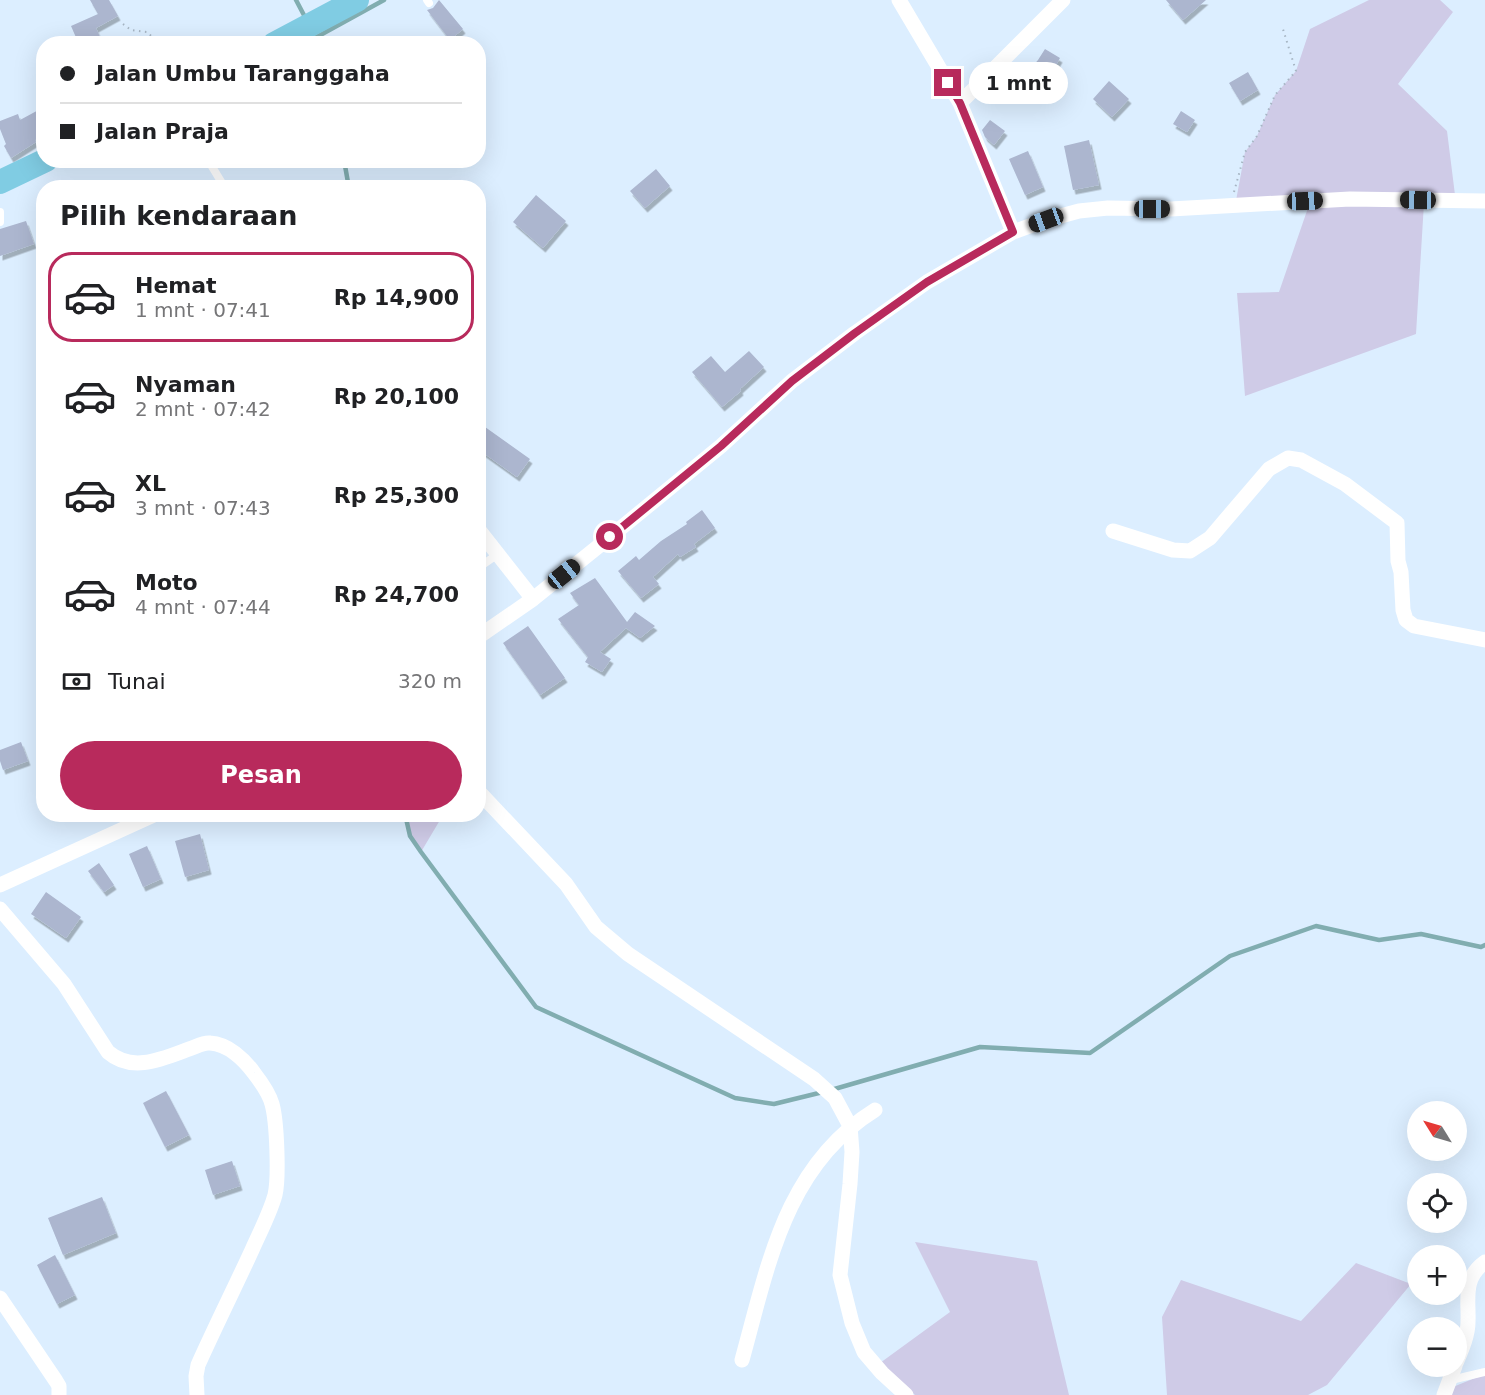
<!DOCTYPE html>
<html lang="id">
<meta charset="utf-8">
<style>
:root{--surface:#fff;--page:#f6f6f6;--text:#202124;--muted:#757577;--line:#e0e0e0;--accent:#b82a5c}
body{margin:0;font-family:"DejaVu Sans",sans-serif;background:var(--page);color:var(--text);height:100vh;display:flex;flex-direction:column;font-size:22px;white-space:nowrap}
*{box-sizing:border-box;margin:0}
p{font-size:20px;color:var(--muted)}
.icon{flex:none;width:33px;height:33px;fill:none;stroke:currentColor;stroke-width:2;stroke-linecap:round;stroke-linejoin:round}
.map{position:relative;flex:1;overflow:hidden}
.side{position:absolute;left:36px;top:180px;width:450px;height:642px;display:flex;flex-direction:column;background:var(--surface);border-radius:24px;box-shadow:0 6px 24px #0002}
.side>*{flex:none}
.top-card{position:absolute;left:36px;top:36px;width:450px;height:132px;border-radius:24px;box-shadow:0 6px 24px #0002;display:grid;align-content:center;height:132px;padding:0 24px;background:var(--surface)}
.needle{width:39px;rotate:307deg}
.controls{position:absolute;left:1407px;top:1101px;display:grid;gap:12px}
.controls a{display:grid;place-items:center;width:60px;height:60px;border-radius:50%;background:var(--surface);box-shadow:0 6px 24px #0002;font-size:30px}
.end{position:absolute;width:27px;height:27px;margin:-14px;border:8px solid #b82a5c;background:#fff;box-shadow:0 0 0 3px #fff}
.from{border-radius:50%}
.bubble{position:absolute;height:42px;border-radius:21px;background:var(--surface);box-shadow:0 6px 24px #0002;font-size:20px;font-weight:700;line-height:42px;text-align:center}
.car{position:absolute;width:18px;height:36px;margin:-18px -9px;border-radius:8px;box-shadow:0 0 4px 2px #0007;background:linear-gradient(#222 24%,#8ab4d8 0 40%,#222 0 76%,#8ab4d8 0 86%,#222 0)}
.top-card b{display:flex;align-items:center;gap:21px;height:57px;font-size:22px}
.top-card b+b{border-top:2px solid var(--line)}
.top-card i{width:15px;height:15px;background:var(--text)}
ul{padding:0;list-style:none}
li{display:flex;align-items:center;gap:18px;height:90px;margin:0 12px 9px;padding:0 12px;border:3px solid transparent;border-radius:24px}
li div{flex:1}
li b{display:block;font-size:22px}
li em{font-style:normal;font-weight:700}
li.selected{border-color:var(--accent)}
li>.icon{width:54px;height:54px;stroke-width:1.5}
h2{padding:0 24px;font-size:27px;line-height:72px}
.pay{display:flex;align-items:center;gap:15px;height:66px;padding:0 24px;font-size:22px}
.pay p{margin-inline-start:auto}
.button{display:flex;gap:12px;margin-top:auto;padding:12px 24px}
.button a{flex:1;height:69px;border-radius:36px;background:var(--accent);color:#fff;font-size:24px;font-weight:700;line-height:69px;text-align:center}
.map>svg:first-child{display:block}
.green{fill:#cfcbe7}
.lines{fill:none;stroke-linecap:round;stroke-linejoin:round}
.stream{stroke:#81adb0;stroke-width:4.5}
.building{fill:#acb6cf;filter:url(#shadow)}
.path{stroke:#a6b5c3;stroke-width:2;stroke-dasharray:1.5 4.5;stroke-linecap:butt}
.service{stroke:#fff;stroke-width:8}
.minor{stroke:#fff;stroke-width:15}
.trunk{stroke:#80cce3;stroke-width:24}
.route{stroke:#b82a5c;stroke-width:8}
</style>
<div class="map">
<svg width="1485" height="1395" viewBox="0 0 1485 1395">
<defs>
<filter id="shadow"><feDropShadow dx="2.5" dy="4.5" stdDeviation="0" flood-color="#0004"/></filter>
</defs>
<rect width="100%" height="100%" fill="#dceeff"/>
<path class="green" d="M1369 0H1440L1453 12 1398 84 1447 131 1456 203H1424L1416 334 1245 396 1237 293 1279 292 1310 202 1235 206 1245 152 1257 136 1275 95 1296 71 1310 29Z
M405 815H443L421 852 410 836Z
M915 1242 1037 1261 1069 1395H915L880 1363 950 1312Z
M1356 1263 1411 1284 1327 1385 1308 1395H1167L1162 1317 1181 1280 1301 1321Z
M1485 1374V1395H1446L1448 1389Z"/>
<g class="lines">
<path class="stream" d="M296 0 306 19
M304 44 384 0
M344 160 349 188
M405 814 410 836 421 852 536 1007 735 1098 774 1104 823 1092
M831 1090 980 1047 1090 1053 1230 956 1316 926 1379 940 1421 934 1481 947 1485 945"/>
</g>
<path class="building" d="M90 0H109L118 16 96 28 103 44H79L71 26 98 14Z
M439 0 463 29 450 40 427 10 433 8Z
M1166 0H1206L1183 20Z
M1045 49 1060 58 1044 86 1035 96 1019 82 1038 60Z
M1248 72 1258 90 1240 101 1229 83Z
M1109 81 1129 99 1112 117 1093 99Z
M44 107V135L35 140 36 142 11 158 4 146 6 144 0 129V121L18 114 20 120Z
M1181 111 1195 120 1187 132 1173 124Z
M990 120 1005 131 994 145 985 137 982 130Z
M1089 140 1099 185 1073 190 1064 146Z
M1028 151 1043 187 1025 195 1009 159Z
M656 169 670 186 645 208 630 191Z
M536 195 566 221 543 248 513 222Z
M26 221 34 244 0 256V229Z
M749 351 764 367 740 389 741 391 722 407 692 372 711 356 725 372Z
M478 422 530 459 517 477 478 449Z
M702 510 715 528 694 544 696 547 680 557 678 554 653 577 659 584 641 598 618 571 636 556 639 560 661 541 687 524 686 522Z
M595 578 627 622 635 612 655 626 640 638 626 628 600 652 611 659 602 672 585 662 588 657 558 619 579 605 570 593Z
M528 626 565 678 540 695 503 643Z
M21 742 28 761 3 770 0 761V750Z
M200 834 209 870 185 877 175 841Z
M147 846 161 879 143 887 129 854Z
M99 863 114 885 104 892 88 871Z
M46 892 81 917 66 938 31 914Z
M166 1091 189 1135 165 1147 143 1103Z
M232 1161 240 1186 213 1195 205 1170Z
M102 1197 116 1233 63 1255 48 1218Z
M55 1255 75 1295 57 1304 37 1265Z"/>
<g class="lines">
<path class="path" d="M123 24 131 30 147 32 160 44
M1234 192 1245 152 1257 136 1275 95 1296 71 1282 26"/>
<path class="service" d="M427 0 429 3
M208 160 225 188
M0 212V222
M478 568 498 554
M1451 1380 1485 1372"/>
<path class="minor" d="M899 0 960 103 1013 232
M960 103 1063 0
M478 529 533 599
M1113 531 1173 550 1190 551 1210 538 1269 469 1288 458 1301 460 1345 484 1397 523 1398 561 1401 572 1403 610 1406 620 1414 626 1485 640
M478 637 533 599 610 537 721 446 792 381 855 333 927 282 1013 232 1046 220 1079 211 1108 208 1171 209 1350 199 1485 201
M478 791 566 884 596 927 628 954 814 1079 835 1098 850 1126 852 1152 850 1184 840 1275 852 1323 864 1352 882 1373 906 1395
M0 885 156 814
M0 909 64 984 108 1052C132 1073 162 1059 189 1049 196 1047 203 1042 210 1043 228 1044 244 1059 254 1073 261 1082 269 1093 272 1104 277 1122 279 1178 275 1195 270 1213 260 1232 252 1250 234 1289 215 1327 198 1365L196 1376 197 1395
M0 1298 56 1381 59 1386V1395
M742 1360C768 1266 785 1166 875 1110
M1456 1363C1461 1351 1468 1336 1468 1322 1469 1299 1462 1279 1485 1262
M1444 1395 1455 1366"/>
<path class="trunk" d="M274 44 357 0
M0 182 46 160"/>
</g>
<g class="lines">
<path class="route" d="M610 537 721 446 792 381 855 333 927 282 1013 232 960 103 948 83"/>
</g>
</svg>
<div class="controls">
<a><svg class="needle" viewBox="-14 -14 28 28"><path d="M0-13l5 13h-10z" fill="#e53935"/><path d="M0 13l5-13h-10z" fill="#757577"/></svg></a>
<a><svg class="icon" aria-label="locate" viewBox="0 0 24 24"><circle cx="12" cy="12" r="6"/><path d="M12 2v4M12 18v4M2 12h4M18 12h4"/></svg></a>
<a>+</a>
<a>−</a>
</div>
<i class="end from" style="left:610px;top:537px"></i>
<i class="end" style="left:948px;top:83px"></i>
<div class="bubble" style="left:969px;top:62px;width:99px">1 mnt</div>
<i class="car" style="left:1418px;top:200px;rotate:271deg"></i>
<i class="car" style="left:1305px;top:201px;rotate:88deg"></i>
<i class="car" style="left:1152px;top:209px;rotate:90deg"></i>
<i class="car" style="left:1046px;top:220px;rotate:250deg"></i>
<i class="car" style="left:564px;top:574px;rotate:51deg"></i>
<div class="top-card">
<b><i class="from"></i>Jalan Umbu Taranggaha</b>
<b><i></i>Jalan Praja</b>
</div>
<section class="side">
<h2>Pilih kendaraan</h2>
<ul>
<li class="selected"><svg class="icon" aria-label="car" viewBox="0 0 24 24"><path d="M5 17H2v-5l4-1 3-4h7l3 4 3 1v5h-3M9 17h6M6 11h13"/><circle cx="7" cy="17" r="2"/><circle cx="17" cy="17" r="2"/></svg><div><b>Hemat</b><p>1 mnt · 07:41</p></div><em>Rp 14,900</em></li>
<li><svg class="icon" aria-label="car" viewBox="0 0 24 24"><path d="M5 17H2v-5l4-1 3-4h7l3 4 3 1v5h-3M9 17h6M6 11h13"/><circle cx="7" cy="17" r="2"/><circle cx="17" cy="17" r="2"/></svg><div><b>Nyaman</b><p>2 mnt · 07:42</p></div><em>Rp 20,100</em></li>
<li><svg class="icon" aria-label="car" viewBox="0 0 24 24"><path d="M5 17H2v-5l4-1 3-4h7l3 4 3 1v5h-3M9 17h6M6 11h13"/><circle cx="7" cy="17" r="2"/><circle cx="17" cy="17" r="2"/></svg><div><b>XL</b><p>3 mnt · 07:43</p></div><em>Rp 25,300</em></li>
<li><svg class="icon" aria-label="car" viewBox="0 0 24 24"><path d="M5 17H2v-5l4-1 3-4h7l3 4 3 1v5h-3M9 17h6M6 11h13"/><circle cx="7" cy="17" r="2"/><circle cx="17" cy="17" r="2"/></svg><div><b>Moto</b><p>4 mnt · 07:44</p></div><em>Rp 24,700</em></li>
</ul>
<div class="pay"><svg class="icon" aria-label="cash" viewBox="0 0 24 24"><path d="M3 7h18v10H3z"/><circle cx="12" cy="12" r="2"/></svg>Tunai<p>320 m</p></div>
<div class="button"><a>Pesan</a></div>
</section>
</div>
